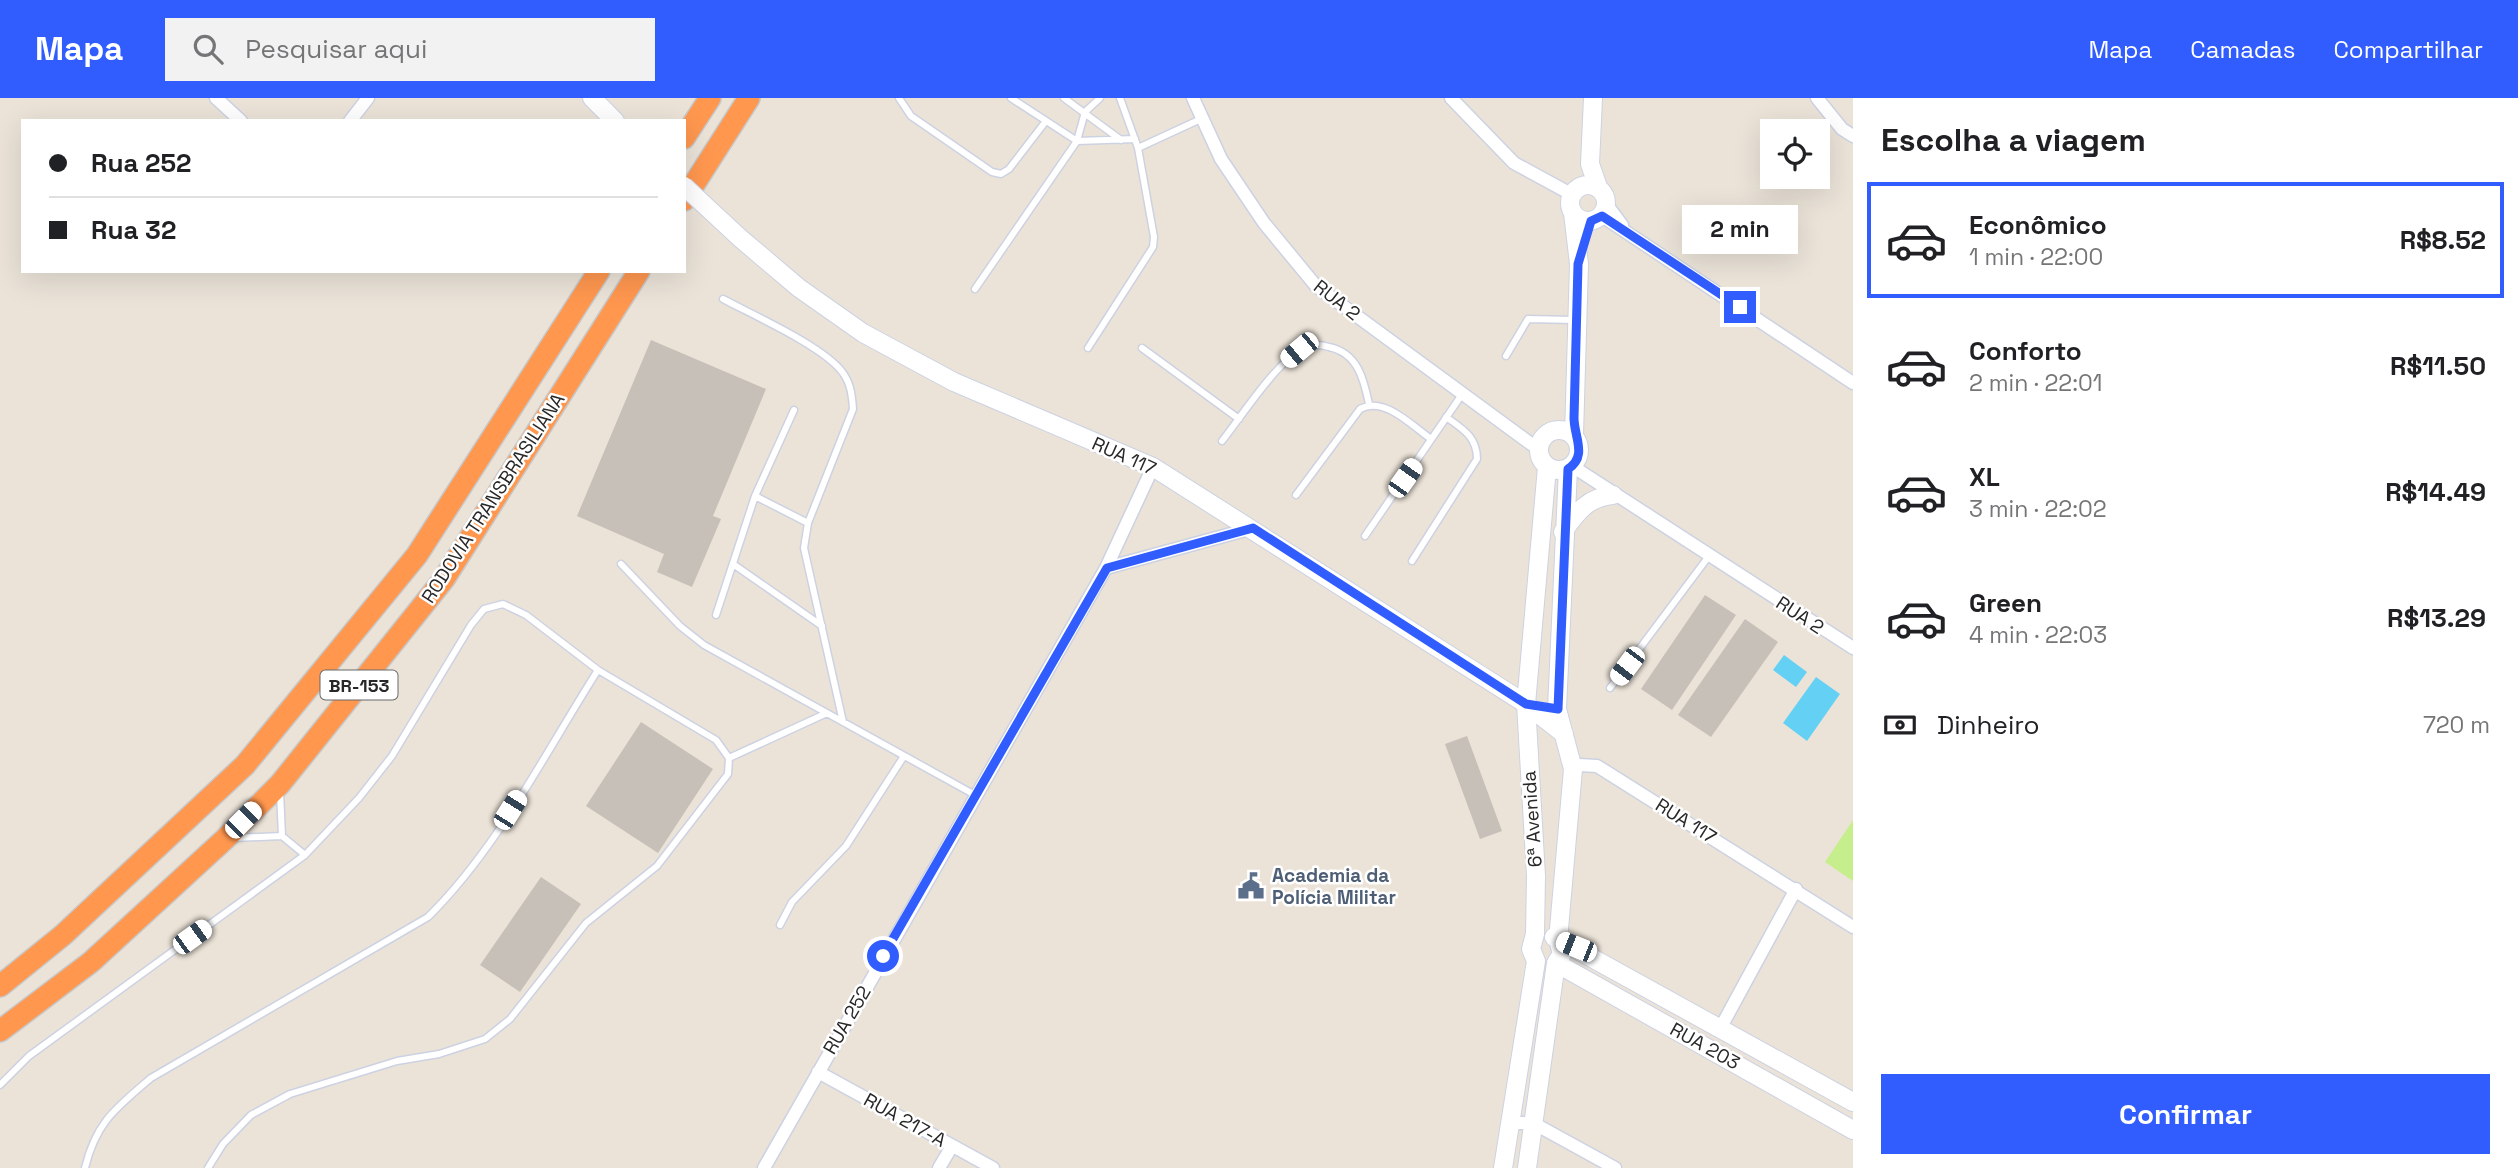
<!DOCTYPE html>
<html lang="pt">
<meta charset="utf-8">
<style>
:root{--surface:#fff;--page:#f2f2f2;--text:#202124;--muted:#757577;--line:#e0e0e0;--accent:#315dff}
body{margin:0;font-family:"Space Grotesk",sans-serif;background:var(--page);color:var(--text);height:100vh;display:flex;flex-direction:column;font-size:26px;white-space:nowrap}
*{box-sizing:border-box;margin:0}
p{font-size:23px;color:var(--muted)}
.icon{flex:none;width:38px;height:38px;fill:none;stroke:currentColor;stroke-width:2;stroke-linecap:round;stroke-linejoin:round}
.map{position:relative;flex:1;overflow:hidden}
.side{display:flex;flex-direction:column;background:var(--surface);width:665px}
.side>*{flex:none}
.hud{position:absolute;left:21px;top:21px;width:665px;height:154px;border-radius:0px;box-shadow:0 7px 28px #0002;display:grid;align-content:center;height:154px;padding:0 28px;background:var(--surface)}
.tools{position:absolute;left:1760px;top:21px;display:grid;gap:14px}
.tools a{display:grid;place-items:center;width:70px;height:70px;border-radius:0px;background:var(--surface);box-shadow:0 7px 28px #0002;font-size:35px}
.end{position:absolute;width:32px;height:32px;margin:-16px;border:9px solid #315dff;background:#fff;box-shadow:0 0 0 4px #fff}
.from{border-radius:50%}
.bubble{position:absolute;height:49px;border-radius:0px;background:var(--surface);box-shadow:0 7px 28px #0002;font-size:23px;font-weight:800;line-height:49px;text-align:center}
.car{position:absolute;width:21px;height:42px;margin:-21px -10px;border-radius:9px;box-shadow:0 0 5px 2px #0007;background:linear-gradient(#fff 24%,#345 0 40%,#fff 0 76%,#345 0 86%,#fff 0)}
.hud b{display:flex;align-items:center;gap:24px;height:66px;font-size:26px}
.hud b+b{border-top:2px solid var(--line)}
.hud i{width:18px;height:18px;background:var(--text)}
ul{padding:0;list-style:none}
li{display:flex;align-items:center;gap:21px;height:116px;margin:0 14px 10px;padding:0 14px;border:4px solid transparent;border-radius:0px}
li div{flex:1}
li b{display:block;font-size:26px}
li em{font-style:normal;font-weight:800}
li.on{border-color:var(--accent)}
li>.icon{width:63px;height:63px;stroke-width:1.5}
h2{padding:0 28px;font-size:32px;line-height:84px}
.pay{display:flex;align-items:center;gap:18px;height:77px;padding:0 28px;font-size:26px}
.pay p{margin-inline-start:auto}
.cta{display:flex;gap:14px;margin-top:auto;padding:14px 28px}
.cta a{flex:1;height:80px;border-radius:0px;background:var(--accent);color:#fff;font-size:28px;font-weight:800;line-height:80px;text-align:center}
header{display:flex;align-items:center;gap:42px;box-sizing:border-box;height:98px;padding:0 35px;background:var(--accent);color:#fff}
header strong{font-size:33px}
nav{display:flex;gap:38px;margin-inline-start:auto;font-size:24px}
.search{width:490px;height:63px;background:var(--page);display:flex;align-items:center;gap:18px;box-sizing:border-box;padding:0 24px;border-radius:0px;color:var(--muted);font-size:26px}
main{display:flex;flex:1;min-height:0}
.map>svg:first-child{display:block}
.pitch{fill:#c6ee8c}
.water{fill:#64d1f4}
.building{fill:#c6c0b8}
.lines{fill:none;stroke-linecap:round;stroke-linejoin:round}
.lane-casing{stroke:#cdd2e2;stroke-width:9}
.street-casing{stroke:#cdd2e2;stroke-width:15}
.secondary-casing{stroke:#cdd2e2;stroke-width:20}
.highway-casing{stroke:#c7c7c7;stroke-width:24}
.lane{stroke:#fff;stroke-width:6}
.street{stroke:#fff;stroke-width:12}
.secondary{stroke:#fff;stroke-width:18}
.highway{stroke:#ff974f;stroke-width:21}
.secondary-bridge-casing{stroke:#cdd2e2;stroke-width:20;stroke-linecap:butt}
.secondary-bridge{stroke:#fff;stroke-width:18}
.route{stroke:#315dff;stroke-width:9}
.labels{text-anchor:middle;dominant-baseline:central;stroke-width:5;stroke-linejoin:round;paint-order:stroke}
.shield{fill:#fff;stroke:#686868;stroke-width:2}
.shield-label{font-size:18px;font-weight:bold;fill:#282828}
.street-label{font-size:19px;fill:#282828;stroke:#fff}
.service-label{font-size:19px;font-weight:bold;fill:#4e5e75;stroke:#fff;text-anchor:start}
</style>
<header>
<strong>Mapa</strong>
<div class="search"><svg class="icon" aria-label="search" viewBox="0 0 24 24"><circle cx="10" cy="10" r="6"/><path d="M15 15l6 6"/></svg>Pesquisar aqui</div>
<nav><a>Mapa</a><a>Camadas</a><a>Compartilhar</a></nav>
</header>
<main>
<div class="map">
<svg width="1853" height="1070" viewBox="0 0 1853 1070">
<rect width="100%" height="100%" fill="#ebe3d8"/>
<path class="pitch" d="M1853 722V783L1825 764Z"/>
<path class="water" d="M1784 557 1807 574 1796 589 1773 572Z
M1816 579 1840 596 1807 643 1783 625Z"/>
<path class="building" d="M651 242 766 291 713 418 721 421 692 489 657 474 664 456 577 418Z
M1705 497 1736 517 1672 612 1641 591Z
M1745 521 1778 544 1711 639 1678 617Z
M641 624 713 671 658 755 586 708Z
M1467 638 1502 733 1480 741 1445 646Z
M541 779 581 806 520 894 480 867Z"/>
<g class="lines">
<g class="lane-casing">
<path id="lane" d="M899 0 911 18 992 74 1001 76 1009 71 1046 23
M1011 0 1077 43 1135 41
M1064 0 1121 42
M1138 50 1203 20
M975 191 1077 43 1085 14 1100 0
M723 201C753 217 825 249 843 275 851 286 852 298 853 311L808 425 804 450 843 624
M1088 250 1153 149 1154 139 1138 50 1120 0
M1142 250 1239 321
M1506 258 1528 221 1574 222
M1222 343C1241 319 1274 268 1299 253 1309 246 1318 246 1329 249 1358 255 1364 282 1369 306
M1296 397 1360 311C1384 298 1411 327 1431 341
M755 398 808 425
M1365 438 1463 295
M1412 463 1477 361C1477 339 1463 331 1446 319
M621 466 680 528 704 547 975 697
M733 466 822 528
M716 517 755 398 794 312
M1610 590 1709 458
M729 660 827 615
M280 694 282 738
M233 740 282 738 305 757
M780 827 792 804 846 748 904 658
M0 987 29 958 305 757 359 700 392 658 471 527 484 511 503 506 526 517 598 572 716 642 729 660 728 676 657 768 586 825 510 921 485 941 439 956 397 963 290 996 251 1017 223 1046 208 1070
M85 1070C96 1024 116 1010 151 980L428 819C498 750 545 655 598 572"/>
</g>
<g class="street-casing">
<path id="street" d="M216 0 241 23
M1193 0 1221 61 1264 125 1316 188 1538 351
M1451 0 1514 65 1571 96
M1817 0 1842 31 1853 38
M350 23 368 0
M1607 107 1622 127
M1602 118 1853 285
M1572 368 1853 550
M1106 470 1253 430
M1573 671 1579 667 1597 668 1853 829
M1721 929 1796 791
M818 974 993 1070
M1509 1025H1533L1615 1070
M764 1070 1106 470 1153 369
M939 1070 952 1048"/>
</g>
<g class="secondary-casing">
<path id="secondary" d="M592 0 615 23
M1593 0 1590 66 1598 89
M1570 105a18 18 0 1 1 36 0a18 18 0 1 1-36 0Z
M1573 115 1579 166 1574 337
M740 140 799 190 863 235 954 284 1153 369 1526 606 1564 636
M1539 352a20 20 0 1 1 40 0a20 20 0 1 1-40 0Z
M1563 434C1577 414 1588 399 1613 397
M1554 839 1853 1004
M1556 865 1853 1032
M1503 1070 1536 863 1531 851 1535 836 1536 778 1526 606 1547 369
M1527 1070 1556 865 1562 856 1558 842 1573 671 1557 611 1568 371"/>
</g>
<g class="highway-casing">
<path id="highway" d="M684 40 710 0
M684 102 749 0
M0 888 63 837 245 667 417 457 599 173
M0 933 91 864 225 741 280 686 444 481 639 173"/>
</g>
<use href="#lane" class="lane"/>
<use href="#street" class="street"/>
<use href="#secondary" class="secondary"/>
<use href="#highway" class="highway"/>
<g class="secondary-bridge-casing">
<path id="secondary-bridge" d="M684 88 740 140"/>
</g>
<use href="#secondary-bridge" class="secondary-bridge"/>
</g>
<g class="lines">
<path class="route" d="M883 858 1107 470 1253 430 1526 606 1558 611 1568 371C1588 358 1574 339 1574 320L1578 166 1591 123 1602 118 1740 209"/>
</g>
<defs>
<g id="civic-bare" transform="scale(2.1)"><path d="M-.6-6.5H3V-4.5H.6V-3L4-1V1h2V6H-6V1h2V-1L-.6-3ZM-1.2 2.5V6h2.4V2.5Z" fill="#5c6f8a" stroke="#fff" stroke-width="2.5" paint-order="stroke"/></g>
</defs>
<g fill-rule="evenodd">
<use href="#civic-bare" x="1251" y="788"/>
</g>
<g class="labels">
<rect class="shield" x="320.5" y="572.5" width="77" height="29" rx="5"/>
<g class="shield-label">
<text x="359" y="587">BR-153</text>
</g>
<g class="street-label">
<text transform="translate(1337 202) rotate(38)">RUA 2</text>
<text transform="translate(1124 358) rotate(24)">RUA 117</text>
<text transform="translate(493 400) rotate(-57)">RODOVIA TRANSBRASILIANA</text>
<text transform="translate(1800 517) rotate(33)">RUA 2</text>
<text transform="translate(1532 721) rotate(-94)">6ª Avenida</text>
<text transform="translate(1686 723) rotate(32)">RUA 117</text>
<text transform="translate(847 922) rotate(-60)">RUA 252</text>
<text transform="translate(1705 948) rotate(29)">RUA 203</text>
<text transform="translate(905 1022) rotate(29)">RUA 217-A</text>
</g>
<g class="service-label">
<text x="1272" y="777">Academia da<tspan x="1272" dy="22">Polícia Militar</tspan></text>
</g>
</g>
</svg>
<div class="tools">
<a><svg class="icon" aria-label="locate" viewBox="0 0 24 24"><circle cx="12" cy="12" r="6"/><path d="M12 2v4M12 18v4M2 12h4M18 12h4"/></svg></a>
</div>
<i class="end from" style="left:883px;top:858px"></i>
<i class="end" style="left:1740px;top:209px"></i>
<div class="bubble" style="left:1682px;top:107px;width:116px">2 min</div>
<i class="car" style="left:1299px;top:252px;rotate:230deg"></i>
<i class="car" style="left:1405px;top:380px;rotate:35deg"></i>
<i class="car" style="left:1627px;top:568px;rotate:217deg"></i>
<i class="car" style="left:510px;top:712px;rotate:32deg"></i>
<i class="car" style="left:243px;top:722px;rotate:45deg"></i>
<i class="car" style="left:192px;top:839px;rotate:54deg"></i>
<i class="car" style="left:1576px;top:849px;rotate:292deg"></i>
<div class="hud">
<b><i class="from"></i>Rua 252</b>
<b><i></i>Rua 32</b>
</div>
</div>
<section class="side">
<h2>Escolha a viagem</h2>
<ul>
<li class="on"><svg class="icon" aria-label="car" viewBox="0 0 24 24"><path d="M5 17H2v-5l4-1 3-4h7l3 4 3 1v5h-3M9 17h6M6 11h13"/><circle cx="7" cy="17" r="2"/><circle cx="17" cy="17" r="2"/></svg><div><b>Econômico</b><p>1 min · 22:00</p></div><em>R$8.52</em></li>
<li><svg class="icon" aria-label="car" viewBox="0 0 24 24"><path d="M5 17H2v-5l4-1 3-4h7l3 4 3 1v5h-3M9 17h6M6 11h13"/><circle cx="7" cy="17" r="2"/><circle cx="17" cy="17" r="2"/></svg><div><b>Conforto</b><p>2 min · 22:01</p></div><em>R$11.50</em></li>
<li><svg class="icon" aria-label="car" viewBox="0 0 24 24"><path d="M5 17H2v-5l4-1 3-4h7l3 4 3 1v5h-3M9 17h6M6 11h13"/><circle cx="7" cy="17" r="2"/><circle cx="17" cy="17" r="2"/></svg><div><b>XL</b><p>3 min · 22:02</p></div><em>R$14.49</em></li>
<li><svg class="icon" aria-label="car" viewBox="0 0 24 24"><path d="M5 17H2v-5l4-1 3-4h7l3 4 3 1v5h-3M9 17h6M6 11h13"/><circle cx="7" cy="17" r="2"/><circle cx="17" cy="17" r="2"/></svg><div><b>Green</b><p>4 min · 22:03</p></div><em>R$13.29</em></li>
</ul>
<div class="pay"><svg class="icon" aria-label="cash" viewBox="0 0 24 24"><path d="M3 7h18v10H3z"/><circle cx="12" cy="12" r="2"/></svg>Dinheiro<p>720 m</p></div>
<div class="cta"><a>Confirmar</a></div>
</section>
</main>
